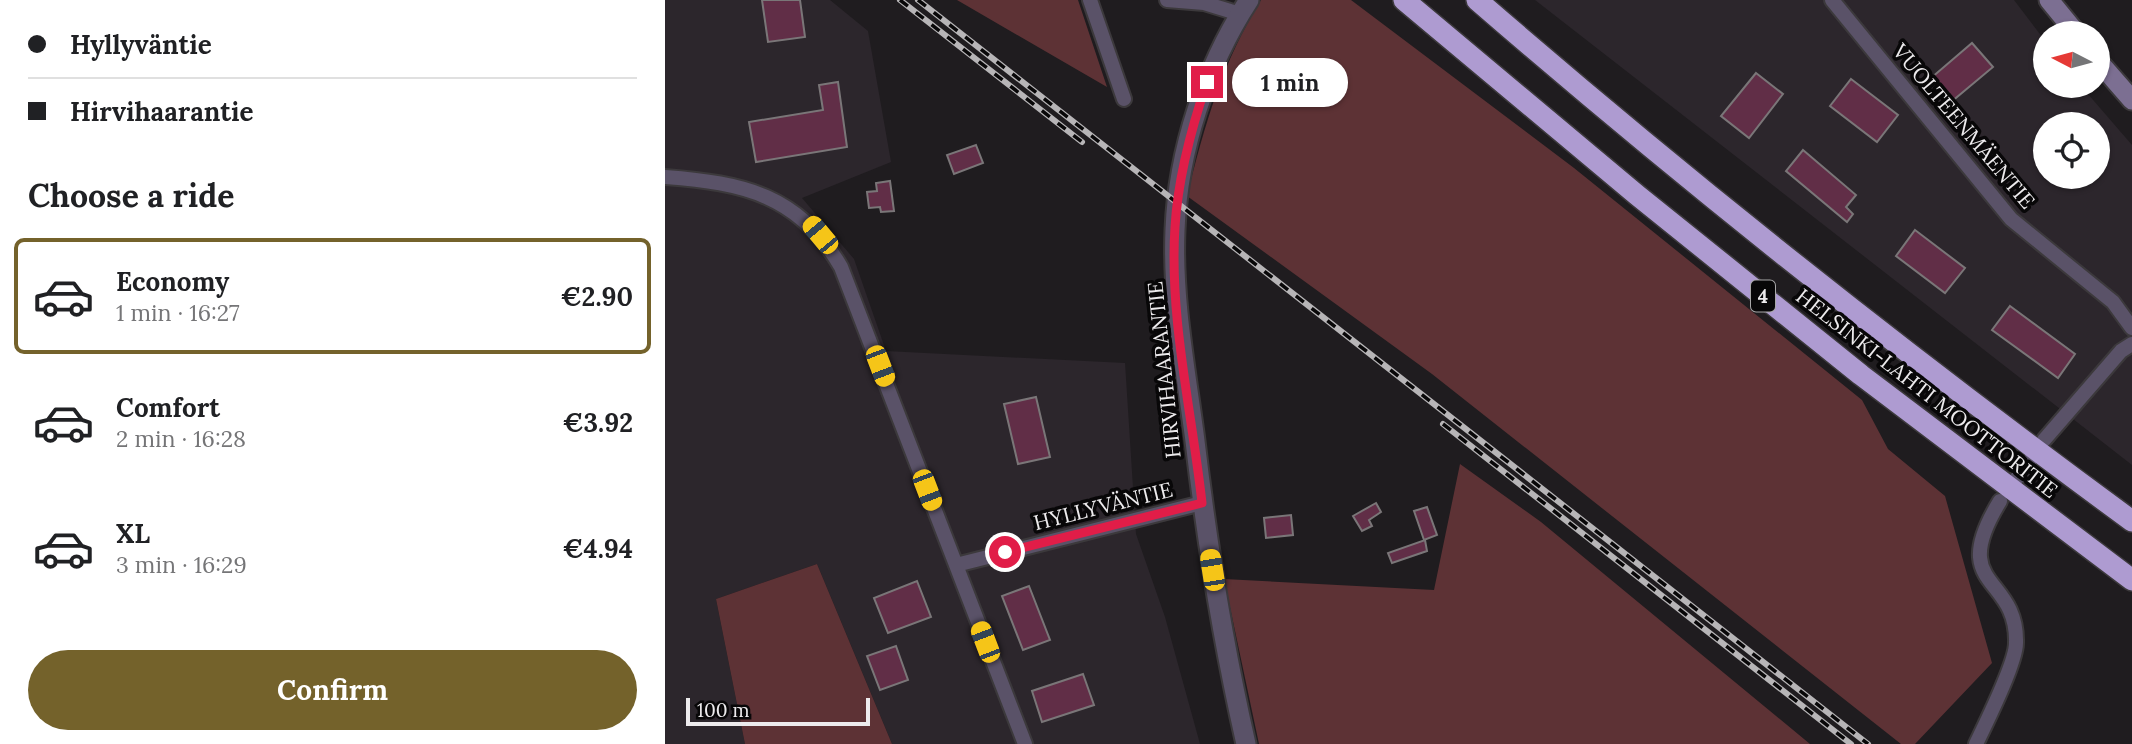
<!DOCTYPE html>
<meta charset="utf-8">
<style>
:root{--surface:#fff;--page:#f2f2f2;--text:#202124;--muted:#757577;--line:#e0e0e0;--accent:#74622b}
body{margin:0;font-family:Lora,serif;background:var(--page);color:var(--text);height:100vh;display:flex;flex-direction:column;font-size:26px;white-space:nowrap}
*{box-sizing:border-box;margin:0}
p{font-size:23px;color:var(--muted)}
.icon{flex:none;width:38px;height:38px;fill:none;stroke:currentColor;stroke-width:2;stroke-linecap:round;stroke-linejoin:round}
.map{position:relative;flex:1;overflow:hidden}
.details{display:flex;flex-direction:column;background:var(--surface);width:665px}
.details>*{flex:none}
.top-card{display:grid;align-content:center;height:154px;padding:0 28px;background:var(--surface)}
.needle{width:46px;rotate:276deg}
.tools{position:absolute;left:1368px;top:21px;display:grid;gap:14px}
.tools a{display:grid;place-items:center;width:77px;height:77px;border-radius:50%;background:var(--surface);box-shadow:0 2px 5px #0004;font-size:35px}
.scale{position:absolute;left:21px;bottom:18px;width:184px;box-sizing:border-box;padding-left:7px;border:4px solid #edebed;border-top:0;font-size:19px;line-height:24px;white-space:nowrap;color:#edebed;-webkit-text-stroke:5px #080708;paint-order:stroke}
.end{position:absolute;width:32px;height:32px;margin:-16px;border:9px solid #e11d48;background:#fff;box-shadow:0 0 0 4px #fff}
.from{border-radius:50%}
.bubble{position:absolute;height:49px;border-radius:24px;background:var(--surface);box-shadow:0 2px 5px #0004;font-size:23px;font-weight:700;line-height:49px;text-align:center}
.car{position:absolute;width:21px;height:42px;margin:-21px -10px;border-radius:9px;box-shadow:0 0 5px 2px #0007;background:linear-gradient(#f5c518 24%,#345 0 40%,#f5c518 0 76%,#345 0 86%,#f5c518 0)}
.top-card b{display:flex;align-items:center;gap:24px;height:66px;font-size:26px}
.top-card b+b{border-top:2px solid var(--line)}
.top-card i{width:18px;height:18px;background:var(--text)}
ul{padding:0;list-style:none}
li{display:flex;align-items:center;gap:21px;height:116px;margin:0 14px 10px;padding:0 14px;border:4px solid transparent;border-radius:10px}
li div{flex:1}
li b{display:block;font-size:26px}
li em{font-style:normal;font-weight:700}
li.current{border-color:var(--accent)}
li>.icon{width:63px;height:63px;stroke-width:1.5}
h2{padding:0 28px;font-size:32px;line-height:84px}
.button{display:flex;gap:14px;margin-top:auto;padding:14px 28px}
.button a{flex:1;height:80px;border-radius:42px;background:var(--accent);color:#fff;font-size:28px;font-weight:700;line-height:80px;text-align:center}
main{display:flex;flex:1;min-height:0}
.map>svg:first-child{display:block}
.built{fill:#2c262c;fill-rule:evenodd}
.green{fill:#5d3235}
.building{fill:#612e47;stroke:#7a7678;stroke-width:2}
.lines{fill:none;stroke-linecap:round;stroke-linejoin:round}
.minor-casing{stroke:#3c393c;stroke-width:18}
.tertiary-casing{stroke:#3c393c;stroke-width:23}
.secondary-casing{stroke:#3c393c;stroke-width:23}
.motorway-casing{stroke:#3c393c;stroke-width:24}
.minor{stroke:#5a5268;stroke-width:14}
.tertiary{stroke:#5a5268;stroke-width:19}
.secondary{stroke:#7c6f92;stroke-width:19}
.motorway{stroke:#ae9bd1;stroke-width:21}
.rail-casing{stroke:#b7b5b7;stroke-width:6}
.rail{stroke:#080708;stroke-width:3.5;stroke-dasharray:10;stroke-linecap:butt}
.route{stroke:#e11d48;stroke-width:9}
.labels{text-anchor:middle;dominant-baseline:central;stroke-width:7;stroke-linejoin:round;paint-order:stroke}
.shield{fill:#080708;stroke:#a8a7a8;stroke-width:2}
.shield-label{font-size:19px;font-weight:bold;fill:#edebed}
.street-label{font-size:21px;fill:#edebed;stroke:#080708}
</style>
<main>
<section class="details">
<div class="top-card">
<b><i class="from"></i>Hyllyväntie</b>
<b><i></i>Hirvihaarantie</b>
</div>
<h2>Choose a ride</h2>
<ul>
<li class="current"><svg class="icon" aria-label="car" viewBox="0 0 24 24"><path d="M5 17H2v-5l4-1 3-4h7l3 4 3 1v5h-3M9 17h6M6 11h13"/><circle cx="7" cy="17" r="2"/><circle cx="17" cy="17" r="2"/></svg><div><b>Economy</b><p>1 min · 16:27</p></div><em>€2.90</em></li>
<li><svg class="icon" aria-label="car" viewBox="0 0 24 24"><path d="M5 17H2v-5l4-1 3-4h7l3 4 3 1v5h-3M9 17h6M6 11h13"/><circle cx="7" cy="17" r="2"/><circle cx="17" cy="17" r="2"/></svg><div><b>Comfort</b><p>2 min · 16:28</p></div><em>€3.92</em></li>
<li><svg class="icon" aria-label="car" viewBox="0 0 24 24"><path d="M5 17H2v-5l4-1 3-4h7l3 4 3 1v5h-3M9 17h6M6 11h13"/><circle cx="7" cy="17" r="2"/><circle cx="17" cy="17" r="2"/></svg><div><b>XL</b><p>3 min · 16:29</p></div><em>€4.94</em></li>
</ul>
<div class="button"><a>Confirm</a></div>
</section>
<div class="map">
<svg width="1467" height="744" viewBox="0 0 1467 744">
<rect width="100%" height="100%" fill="#1f1c1f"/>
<path class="built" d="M0 0H165L203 31 226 162 137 198 189 259 221 351 460 363 471 534 500 617 535 744H227L152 564 51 599 80 744H0Z
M870 0H1349L1381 42V86H1416L1467 145V465ZM1381 124H1433V177H1381Z"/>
<path class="green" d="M292 0H413L442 87Z
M596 0H686L909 168 1197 400 1223 449 1280 496 1327 663 1250 744H1236L767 374 522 196C540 124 557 63 596 0Z
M795 464 876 522 1145 744H594L559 579 769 590Z
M152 564 227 744H80L51 599Z"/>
<path class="building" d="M97 0H135L140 37 103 42Z
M1307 43 1328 67 1286 102 1266 78Z
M1091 73 1118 94 1084 138 1056 116Z
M1186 79 1233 115 1212 142 1165 106Z
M173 82 182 147 91 162 84 122 158 110 154 85Z
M311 145 318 163 289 174 282 155Z
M1138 150 1191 195 1181 207 1188 214 1182 222 1121 171Z
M225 181 229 211 216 212 215 207 204 208 202 192 212 191 211 183Z
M1250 230 1300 268 1280 293 1231 256Z
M1345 306 1410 354 1393 378 1327 330Z
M371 397 385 457 353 464 339 404Z
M711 503 716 512 704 520 707 526 697 531 688 516Z
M762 507 772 535 759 540 749 511Z
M626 515 628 535 601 538 599 518Z
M760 540 762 551 727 563 723 553Z
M252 581 266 617 223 633 209 598Z
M364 586 385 640 358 650 337 596Z
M231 646 243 680 215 690 202 656Z
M418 674 429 705 377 722 367 691Z"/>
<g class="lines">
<g class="minor-casing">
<path id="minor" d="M425 0 459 99
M502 0 539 3 575 14
M1167 0 1346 219 1448 302 1467 328
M0 177C79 183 134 195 176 267L291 565 537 503
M1379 440 1456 351 1467 344
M1349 482 1365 460
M291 565 360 744
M1311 744C1321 723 1351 663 1351 643 1353 574 1281 589 1335 501"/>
</g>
<g class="tertiary-casing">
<path id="tertiary" d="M581 744C558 643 542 543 530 441 521 371 507 300 510 230 513 150 541 66 584 0"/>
</g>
<g class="secondary-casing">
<path id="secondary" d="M1384 0 1411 33
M1433 61 1467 100"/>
</g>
<g class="motorway-casing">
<path id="motorway" d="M739 0 972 195 1196 375 1467 580
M812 0C1022 182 1243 357 1467 521"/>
</g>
<use href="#minor" class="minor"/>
<use href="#tertiary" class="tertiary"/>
<use href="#secondary" class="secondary"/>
<use href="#motorway" class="motorway"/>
<g class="rail-casing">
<path id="rail" d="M235 0 417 142
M253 0 1203 744
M778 424 1186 744"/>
</g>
<use href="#rail" class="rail"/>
</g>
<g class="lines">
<path class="route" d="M340 552 537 503C527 412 504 318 510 227 513 177 526 129 542 82"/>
</g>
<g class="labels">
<rect class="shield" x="1086" y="280.5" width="24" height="31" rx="5"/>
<g class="shield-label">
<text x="1098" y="296">4</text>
</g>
<g class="street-label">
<text transform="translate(1299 126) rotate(50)">VUOLTEENMÄENTIE</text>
<text transform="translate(499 370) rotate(-96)">HIRVIHAARANTIE</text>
<text transform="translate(1262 393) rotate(38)">HELSINKI-LAHTI MOOTTORITIE</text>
<text transform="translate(438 506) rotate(-14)">HYLLYVÄNTIE</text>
</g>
</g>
</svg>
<div class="tools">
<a><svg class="needle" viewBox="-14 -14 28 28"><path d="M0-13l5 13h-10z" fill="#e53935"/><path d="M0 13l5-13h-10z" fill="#757577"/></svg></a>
<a><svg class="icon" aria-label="locate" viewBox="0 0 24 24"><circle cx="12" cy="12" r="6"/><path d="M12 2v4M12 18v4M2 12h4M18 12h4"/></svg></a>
</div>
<div class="scale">100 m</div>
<i class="end from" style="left:340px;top:552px"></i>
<i class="end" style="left:542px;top:82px"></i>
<div class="bubble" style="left:567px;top:58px;width:116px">1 min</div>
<i class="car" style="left:155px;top:235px;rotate:320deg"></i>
<i class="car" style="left:215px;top:366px;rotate:159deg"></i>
<i class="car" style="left:262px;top:490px;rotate:159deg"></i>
<i class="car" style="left:547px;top:570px;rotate:351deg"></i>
<i class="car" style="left:320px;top:642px;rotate:339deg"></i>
</div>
</main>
